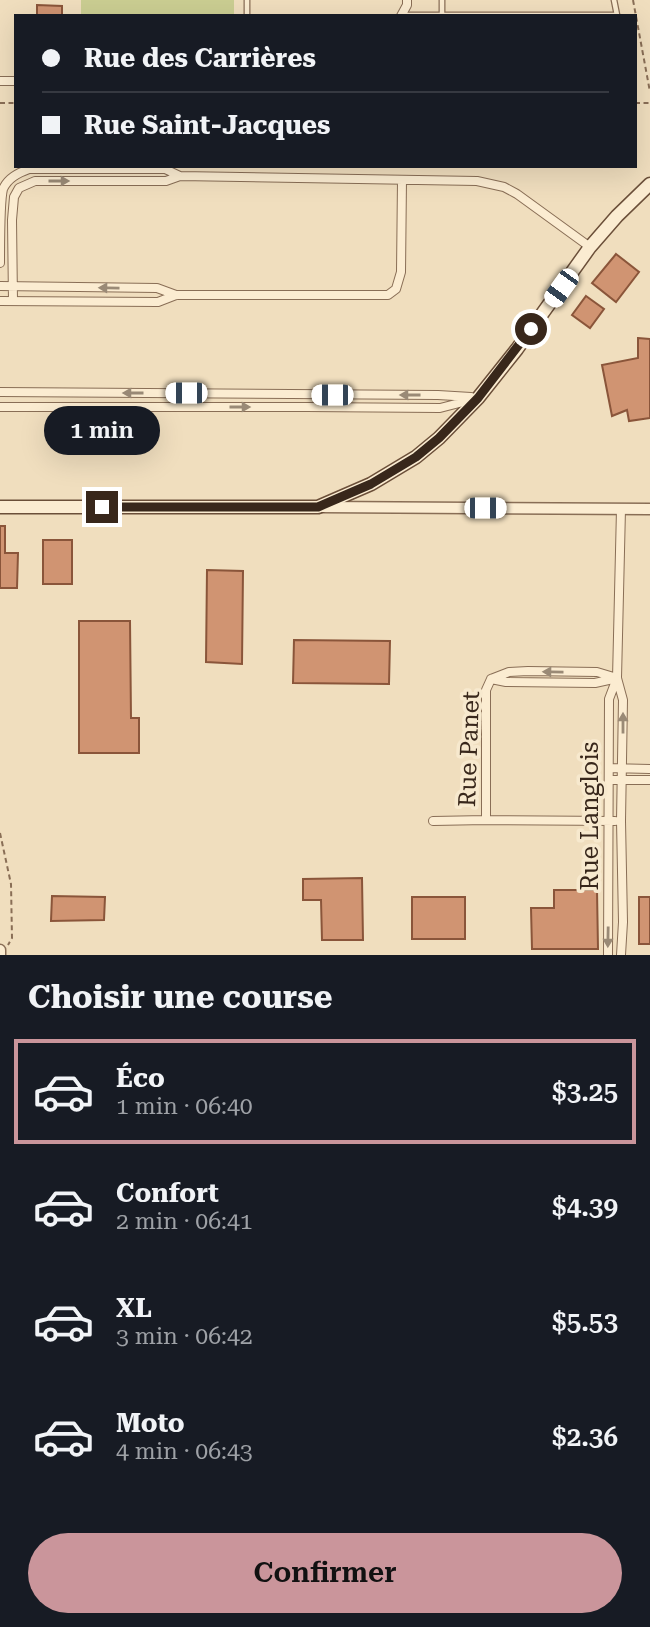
<!DOCTYPE html>
<html lang="fr">
<meta charset="utf-8">
<style>
:root{--surface:#171b24;--page:#242831;--text:#f1f3f6;--muted:#9ea1a6;--line:#363941;--accent:#ca959b}
body{margin:0;font-family:"Roboto Serif",serif;background:var(--page);color:var(--text);height:100vh;display:flex;flex-direction:column;font-size:26px;white-space:nowrap}
*{box-sizing:border-box;margin:0}
p{font-size:23px;color:var(--muted)}
.icon{flex:none;width:38px;height:38px;fill:none;stroke:currentColor;stroke-width:2;stroke-linecap:round;stroke-linejoin:round}
.map{position:relative;height:955px;overflow:hidden}
.sheet{display:flex;flex-direction:column;background:var(--surface);flex:1}
.sheet>*{flex:none}
.hud{position:absolute;left:14px;top:14px;width:623px;height:154px;border-radius:0px;box-shadow:0 7px 28px #0002;display:grid;align-content:center;height:154px;padding:0 28px;background:var(--surface)}
.end{position:absolute;width:32px;height:32px;margin:-16px;border:9px solid #38271b;background:#fff;box-shadow:0 0 0 4px #fff}
.from{border-radius:50%}
.bubble{position:absolute;height:49px;border-radius:24px;background:var(--surface);box-shadow:0 7px 28px #0002;font-size:23px;font-weight:600;line-height:49px;text-align:center}
.car{position:absolute;width:21px;height:42px;margin:-21px -10px;border-radius:9px;box-shadow:0 0 5px 2px #0007;background:linear-gradient(#fff 24%,#345 0 40%,#fff 0 76%,#345 0 86%,#fff 0)}
.hud b{display:flex;align-items:center;gap:24px;height:66px;font-size:26px}
.hud b+b{border-top:2px solid var(--line)}
.hud i{width:18px;height:18px;background:var(--text)}
ul{padding:0;list-style:none}
li{display:flex;align-items:center;gap:21px;height:105px;margin:0 14px 10px;padding:0 14px;border:4px solid transparent;border-radius:0px}
li div{flex:1}
li b{display:block;font-size:26px}
li em{font-style:normal;font-weight:600}
li.active{border-color:var(--accent)}
li>.icon{width:63px;height:63px;stroke-width:1.5}
h2{padding:0 28px;font-size:32px;line-height:84px}
.cta{display:flex;gap:14px;margin-top:auto;padding:14px 28px}
.cta a{flex:1;height:80px;border-radius:42px;background:var(--accent);color:#111;font-size:28px;font-weight:600;line-height:80px;text-align:center}
.map>svg:first-child{display:block}
.green{fill:#cbce92}
.building{fill:#d09472;stroke:#8a553a;stroke-width:2}
.lines{fill:none;stroke-linecap:round;stroke-linejoin:round}
.service-casing{stroke:#896e56;stroke-width:7}
.minor-casing{stroke:#896e56;stroke-width:10}
.tertiary-casing{stroke:#896e56;stroke-width:13}
.secondary-casing{stroke:#6b4f39;stroke-width:15}
.path{stroke:#896e56;stroke-width:2;stroke-dasharray:5 3.5;stroke-linecap:butt}
.service{stroke:#fbecd1;stroke-width:4.5}
.minor{stroke:#fbecd1;stroke-width:8}
.tertiary{stroke:#fbecd1;stroke-width:10}
.secondary{stroke:#fbecd1;stroke-width:12}
.oneway{fill:#9a8a76}
.route{stroke:#38271b;stroke-width:9}
.labels{text-anchor:middle;dominant-baseline:central;stroke-width:7;stroke-linejoin:round;paint-order:stroke}
.street-label{font-size:24px;fill:#38271b;stroke:#f7e9ce}
</style>
<div class="map">
<svg width="650" height="955" viewBox="0 0 650 955">
<rect width="100%" height="100%" fill="#f0debe"/>
<path class="green" d="M81 0H234V16H81Z"/>
<path class="building" d="M37 5 62 6V16H37Z
M616 254 639 272 616 302 592 283Z
M586 296 604 309 590 328 572 315Z
M638 338 650 339V418L629 421 627 410 612 416 602 365 638 358Z
M0 526H5V553H18L17 588H0Z
M43 540H72V584H43Z
M207 570 243 571 242 664 206 662Z
M79 621H130L131 718H139V753H79Z
M294 640 390 641 389 684 293 683Z
M362 878 363 940H322L321 900H303V879Z
M554 890H597L598 949H532L531 908H554Z
M52 896 105 897 104 920 51 921Z
M412 897H465V939H412Z
M639 897H650V944H639Z"/>
<g class="lines">
<g class="service-casing">
<path id="service" d="M442 0V15
M402 15H617L614 0
M247 16V0"/>
</g>
<g class="minor-casing">
<path id="minor" d="M401 16 407 5V0
M0 81H16
M0 263C0 247 0 201 3 189 8 178 18 173 29 169H165L180 176
M0 286 157 288 176 295
M0 301 158 302 176 295H388L396 289 401 272 402 180
M13 301 12 220 14 197 19 188 35 181H166L180 176 477 181 504 187 517 194 590 247
M0 392 438 395 471 397
M0 407H306L440 408 475 399
M621 509 617 678 623 700 621 821 623 922 621 955
M491 679 509 672 528 671 597 672 617 678
M491 679 506 682 595 683 613 679
M609 768 650 769
M609 780H650
M486 820V690L491 679
M433 821 486 820 615 821
M608 955 609 699 617 678"/>
</g>
<g class="tertiary-casing">
<path id="tertiary" d="M321 507 650 509
M0 950V955"/>
</g>
<g class="secondary-casing">
<path id="secondary" d="M0 507H318L371 484 416 457 439 438 478 398 517 349 590 247 617 216 650 184"/>
</g>
<path class="path" d="M633 0 650 92
M0 103H16
M635 103H650
M0 833 11 884 12 938 8 945"/>
<use href="#service" class="service"/>
<use href="#minor" class="minor"/>
<use href="#tertiary" class="tertiary"/>
<use href="#secondary" class="secondary"/>
</g>
<defs><path id="oneway-solid" d="M-6-.8H1V-3.2L6.5 0L1 3.2V.8H-6Z" transform="scale(1.75)"/></defs>
<g class="oneway">
<use href="#oneway-solid" transform="translate(59 181)"/>
<use href="#oneway-solid" transform="translate(109 288) rotate(-179)"/>
<use href="#oneway-solid" transform="translate(133 393) rotate(-180)"/>
<use href="#oneway-solid" transform="translate(410 395) rotate(-180)"/>
<use href="#oneway-solid" transform="translate(240 407)"/>
<use href="#oneway-solid" transform="translate(553 672) rotate(-179)"/>
<use href="#oneway-solid" transform="translate(623 723) rotate(-90)"/>
<use href="#oneway-solid" transform="translate(608 937) rotate(91)"/>
</g>
<g class="lines">
<path class="route" d="M102 507H318L371 484 416 457 439 438 478 398 531 329"/>
</g>
<g class="labels">
<g class="street-label">
<text transform="translate(469 749) rotate(-88)">Rue Panet</text>
<text transform="translate(590 816) rotate(-90)">Rue Langlois</text>
</g>
</g>
</svg>
<i class="end from" style="left:531px;top:329px"></i>
<i class="end" style="left:102px;top:507px"></i>
<div class="bubble" style="left:44px;top:406px;width:116px">1 min</div>
<i class="car" style="left:561px;top:288px;rotate:216deg"></i>
<i class="car" style="left:186px;top:393px;rotate:270deg"></i>
<i class="car" style="left:332px;top:395px;rotate:270deg"></i>
<i class="car" style="left:485px;top:508px;rotate:90deg"></i>
<div class="hud">
<b><i class="from"></i>Rue des Carrières</b>
<b><i></i>Rue Saint-Jacques</b>
</div>
</div>
<section class="sheet">
<h2>Choisir une course</h2>
<ul>
<li class="active"><svg class="icon" aria-label="car" viewBox="0 0 24 24"><path d="M5 17H2v-5l4-1 3-4h7l3 4 3 1v5h-3M9 17h6M6 11h13"/><circle cx="7" cy="17" r="2"/><circle cx="17" cy="17" r="2"/></svg><div><b>Éco</b><p>1 min · 06:40</p></div><em>$3.25</em></li>
<li><svg class="icon" aria-label="car" viewBox="0 0 24 24"><path d="M5 17H2v-5l4-1 3-4h7l3 4 3 1v5h-3M9 17h6M6 11h13"/><circle cx="7" cy="17" r="2"/><circle cx="17" cy="17" r="2"/></svg><div><b>Confort</b><p>2 min · 06:41</p></div><em>$4.39</em></li>
<li><svg class="icon" aria-label="car" viewBox="0 0 24 24"><path d="M5 17H2v-5l4-1 3-4h7l3 4 3 1v5h-3M9 17h6M6 11h13"/><circle cx="7" cy="17" r="2"/><circle cx="17" cy="17" r="2"/></svg><div><b>XL</b><p>3 min · 06:42</p></div><em>$5.53</em></li>
<li><svg class="icon" aria-label="car" viewBox="0 0 24 24"><path d="M5 17H2v-5l4-1 3-4h7l3 4 3 1v5h-3M9 17h6M6 11h13"/><circle cx="7" cy="17" r="2"/><circle cx="17" cy="17" r="2"/></svg><div><b>Moto</b><p>4 min · 06:43</p></div><em>$2.36</em></li>
</ul>
<div class="cta"><a>Confirmer</a></div>
</section>
